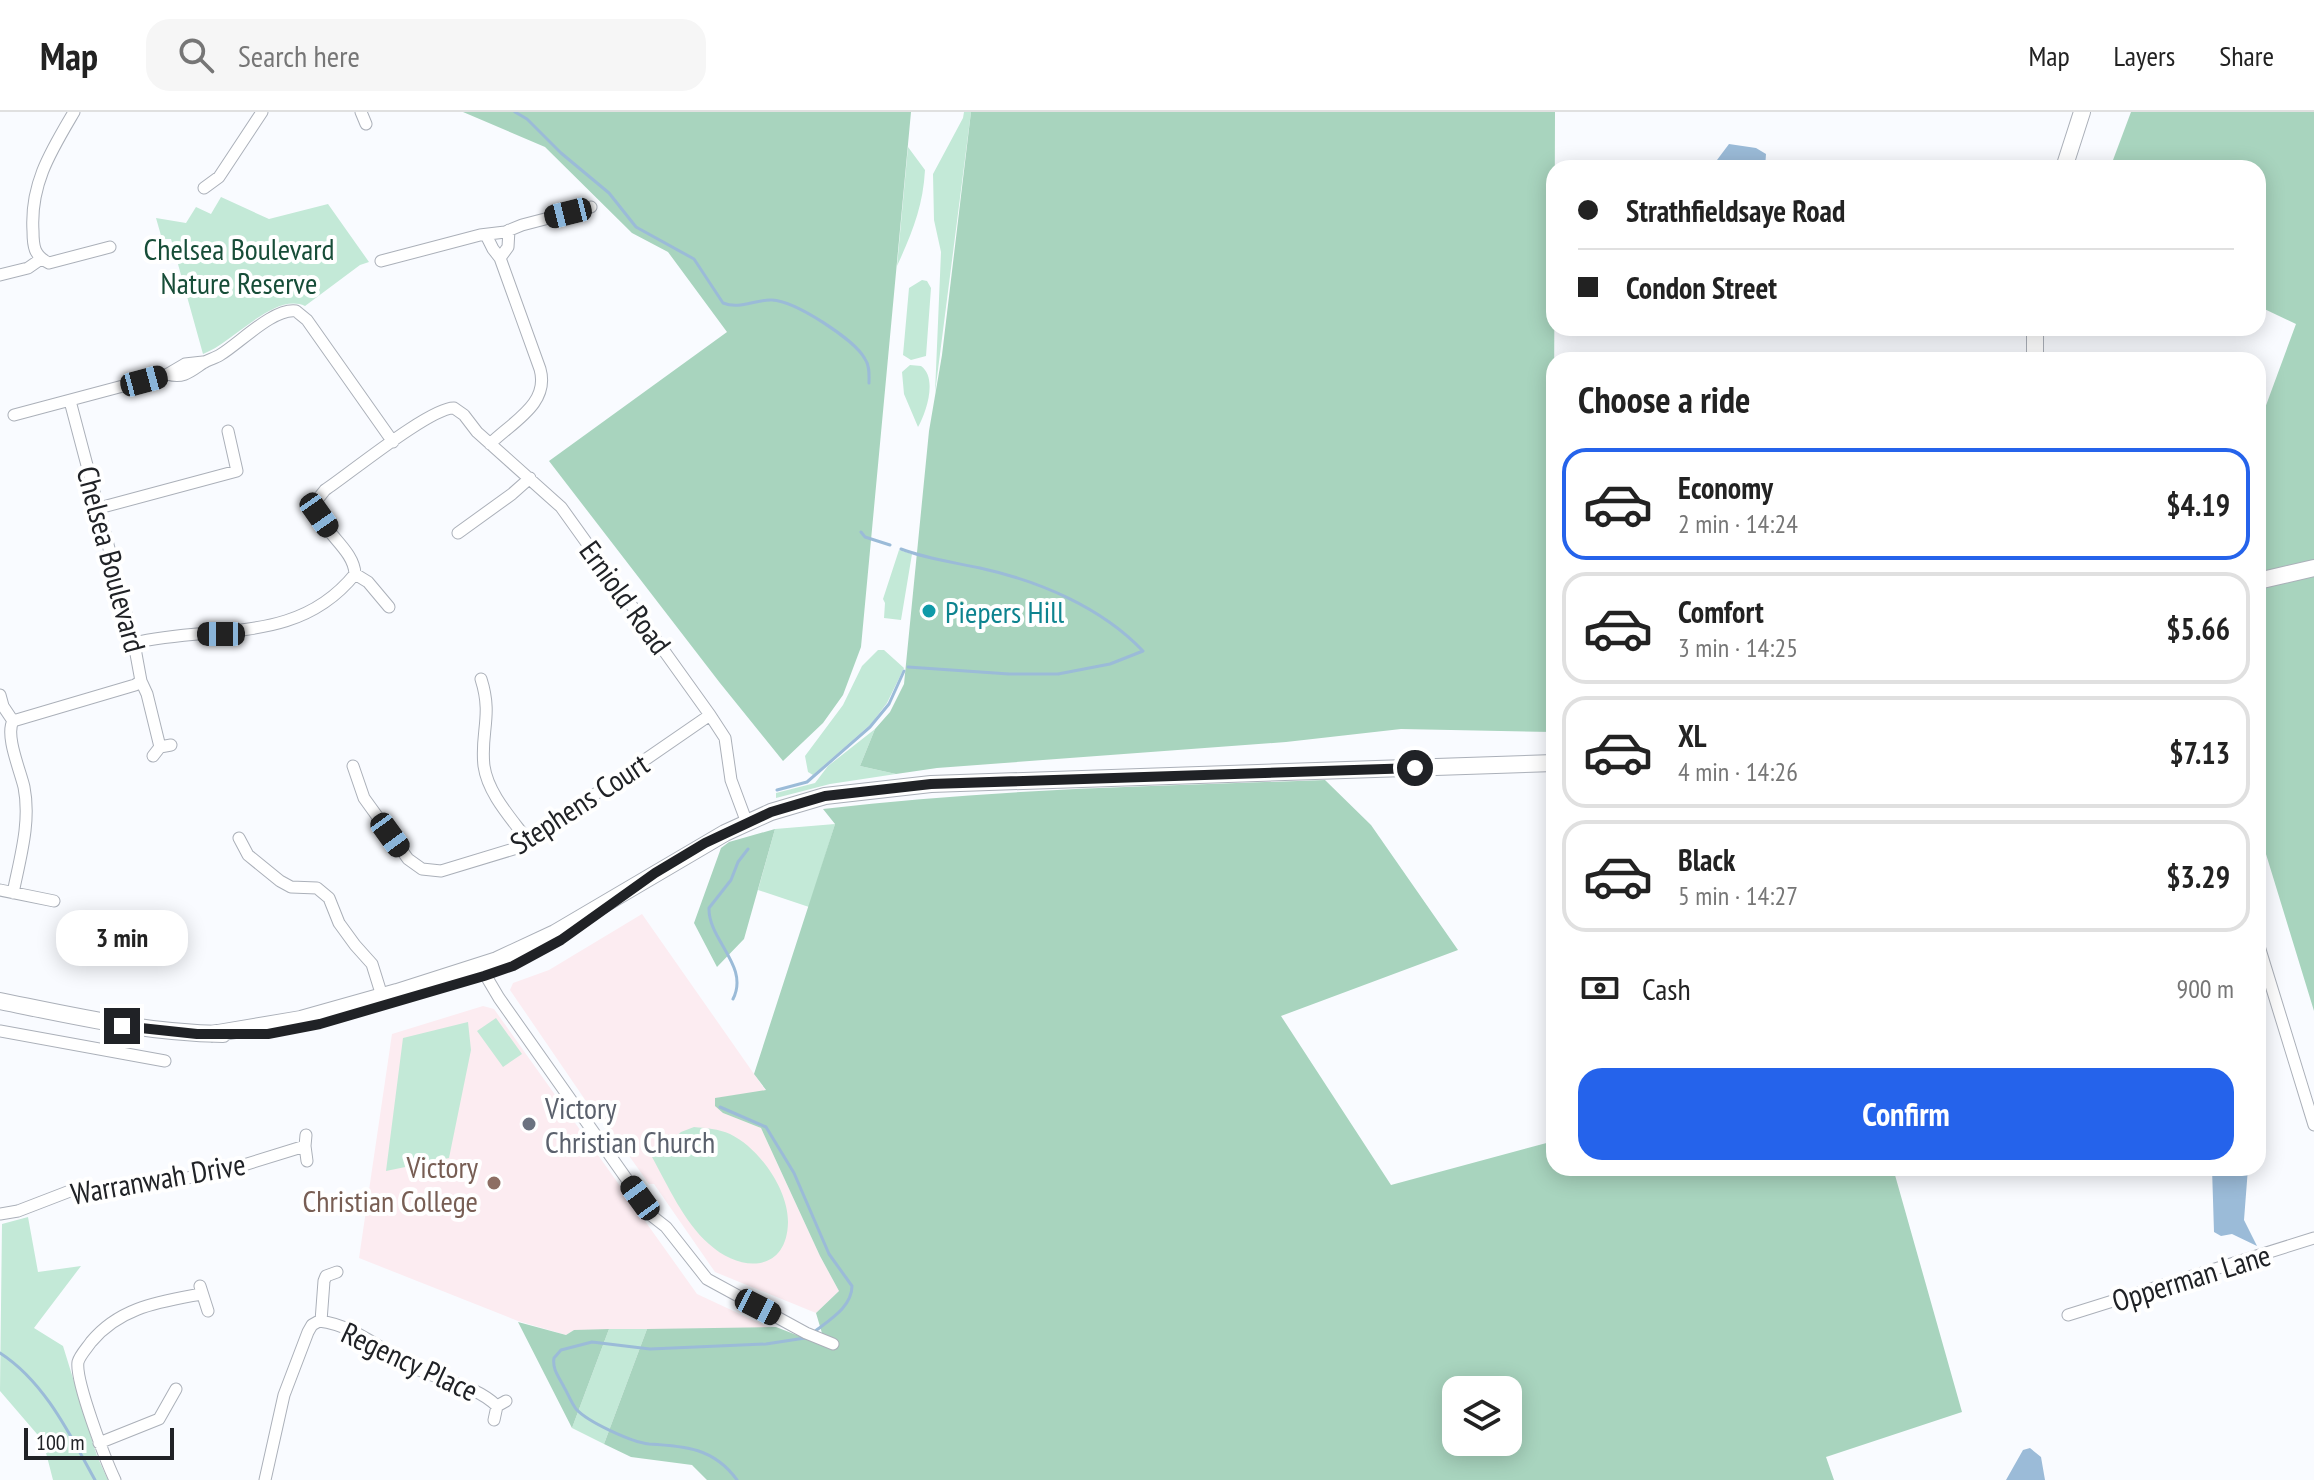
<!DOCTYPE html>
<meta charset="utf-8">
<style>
:root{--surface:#fff;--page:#f6f6f6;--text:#222;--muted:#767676;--line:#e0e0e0;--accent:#2563eb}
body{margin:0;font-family:"PT Sans Narrow",sans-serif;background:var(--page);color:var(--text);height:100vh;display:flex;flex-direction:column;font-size:30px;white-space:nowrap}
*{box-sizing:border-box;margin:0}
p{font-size:26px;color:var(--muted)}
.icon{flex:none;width:44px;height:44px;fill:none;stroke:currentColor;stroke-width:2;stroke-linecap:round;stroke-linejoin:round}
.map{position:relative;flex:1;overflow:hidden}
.sheet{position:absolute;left:1546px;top:240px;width:720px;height:824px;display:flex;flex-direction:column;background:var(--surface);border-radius:24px;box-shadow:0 4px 20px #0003}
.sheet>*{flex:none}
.guide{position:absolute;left:1546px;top:48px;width:720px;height:176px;border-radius:24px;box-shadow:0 4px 20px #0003;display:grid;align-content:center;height:176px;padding:0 32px;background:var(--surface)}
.controls{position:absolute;left:1442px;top:1264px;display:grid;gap:16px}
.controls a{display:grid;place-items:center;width:80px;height:80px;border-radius:16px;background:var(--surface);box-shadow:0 4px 20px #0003;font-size:40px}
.scale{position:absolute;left:24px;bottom:20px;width:150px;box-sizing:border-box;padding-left:8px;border:4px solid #202226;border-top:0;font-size:22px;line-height:28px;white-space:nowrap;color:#202226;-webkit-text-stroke:6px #fff;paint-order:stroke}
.end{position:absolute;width:36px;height:36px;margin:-18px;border:10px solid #202226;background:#fff;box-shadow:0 0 0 4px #fff}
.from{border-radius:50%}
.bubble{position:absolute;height:56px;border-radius:24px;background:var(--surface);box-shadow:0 4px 20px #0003;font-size:26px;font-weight:700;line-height:56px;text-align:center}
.car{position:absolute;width:24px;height:48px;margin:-24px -12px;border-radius:10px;box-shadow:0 0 6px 2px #0007;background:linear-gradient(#222 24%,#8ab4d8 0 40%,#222 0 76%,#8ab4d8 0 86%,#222 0)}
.guide b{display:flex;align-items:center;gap:28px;height:76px;font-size:30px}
.guide b+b{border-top:2px solid var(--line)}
.guide i{width:20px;height:20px;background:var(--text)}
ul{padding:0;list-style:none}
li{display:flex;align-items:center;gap:24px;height:112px;margin:0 16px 12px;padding:0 16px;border:4px solid var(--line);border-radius:24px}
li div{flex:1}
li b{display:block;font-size:30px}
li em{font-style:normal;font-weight:700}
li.selected{border-color:var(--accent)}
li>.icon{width:72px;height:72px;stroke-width:1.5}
h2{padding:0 32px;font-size:36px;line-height:96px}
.pay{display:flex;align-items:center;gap:20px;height:88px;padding:0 32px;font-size:30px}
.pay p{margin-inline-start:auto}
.cta{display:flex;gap:16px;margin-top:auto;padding:16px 32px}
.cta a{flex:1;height:92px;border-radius:24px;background:var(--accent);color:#fff;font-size:32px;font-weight:700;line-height:92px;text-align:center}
header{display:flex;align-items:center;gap:48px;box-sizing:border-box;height:112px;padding:0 40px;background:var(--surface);border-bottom:2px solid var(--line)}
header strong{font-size:38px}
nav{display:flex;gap:44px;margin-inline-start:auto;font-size:28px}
.search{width:560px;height:72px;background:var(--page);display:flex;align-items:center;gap:20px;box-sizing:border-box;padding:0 28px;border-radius:24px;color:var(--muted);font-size:30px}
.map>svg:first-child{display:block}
.education{fill:#fcecf1}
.green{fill:#c3e9d7}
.forest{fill:#a8d4be;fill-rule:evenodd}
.water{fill:#9bbbd8}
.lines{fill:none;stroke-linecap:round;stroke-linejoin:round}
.stream{stroke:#9bbbd8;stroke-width:3}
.street-casing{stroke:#abb0b9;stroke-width:13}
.secondary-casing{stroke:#abb0b9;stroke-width:18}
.street{stroke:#fff;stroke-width:11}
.secondary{stroke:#fff;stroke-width:16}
.route{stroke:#202226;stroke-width:10}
.culture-dot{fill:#0f9aa8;stroke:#fff;stroke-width:3}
.worship-dot{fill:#6b7280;stroke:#fff;stroke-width:3}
.education-dot{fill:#8d6e63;stroke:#fff;stroke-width:3}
.labels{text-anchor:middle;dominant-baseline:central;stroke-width:8;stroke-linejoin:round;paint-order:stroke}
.park-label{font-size:30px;fill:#174d38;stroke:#fff}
.street-label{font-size:30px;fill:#202226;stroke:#fff}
.culture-label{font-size:30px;fill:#0d838f;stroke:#fff;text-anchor:start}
.worship-label{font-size:30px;fill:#5b616d;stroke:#fff;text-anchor:start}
.education-label{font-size:30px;fill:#785e54;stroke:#fff;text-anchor:end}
</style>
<header>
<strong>Map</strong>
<div class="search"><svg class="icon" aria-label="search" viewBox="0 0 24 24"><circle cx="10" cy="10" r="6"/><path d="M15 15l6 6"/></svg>Search here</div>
<nav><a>Map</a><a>Layers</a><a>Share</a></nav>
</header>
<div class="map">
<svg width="2314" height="1368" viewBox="0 0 2314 1368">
<rect width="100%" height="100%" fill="#f9fbff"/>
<path class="education" d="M642 802 766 979 716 986 723 1001 761 1016 820 1144 839 1179 816 1201 715 1160 654 1072H649L598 1000 588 992 510 878 513 871 549 858Z
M483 894 494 897 697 1182 770 1216 574 1218 566 1223 518 1209 359 1146 392 922Z"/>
<path class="green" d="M964 0H971L935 281 941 140 934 108 933 62 963 6Z
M908 35 925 58C923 95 912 121 897 154Z
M221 85 269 107 328 92 369 150 360 153 305 194C274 180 233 231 203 242L171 127H162L156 106 186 111 196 95 211 102Z
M922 168 927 169 931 176 926 244 911 248 903 243 909 176Z
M910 253 921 254C938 266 926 301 918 315L904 282 902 260Z
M899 438 912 442 901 508 884 506 885 491 883 487Z
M878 538H884L904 556 887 591 871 612 813 663 808 660 805 644 843 593 862 554Z
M875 617 860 654 896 662 830 672 776 686V681L815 671 828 654Z
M835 712 809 795 758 778 775 717Z
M496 906 522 942 503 955 477 919Z
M468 910 471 938 449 1046 386 1059 403 926Z
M694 1015C705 1016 719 1017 730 1022 759 1036 788 1077 788 1110 787 1162 739 1160 709 1132 684 1110 668 1074 652 1045L681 1020Z
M28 1105 38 1160 81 1154 34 1216 63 1234 97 1344 108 1368H53L43 1329 0 1279 2 1112Z
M609 1217H647L604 1332 572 1316Z"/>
<path class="forest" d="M463 0H911L861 535 843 583 823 611 783 649 720 571 549 349 727 220 668 140 632 121 545 35Z
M971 0H1555L1553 620 1401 617 1286 630 937 656 896 662 860 654 875 617 890 600 904 572 929 319 942 243Z
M2131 0H2314V899L2258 716V315L2296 212 2258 194V56H2110Z
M1325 668 1371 713 1458 838 1281 904 1391 1073 1554 1029V1056H1893L1962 1300 1826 1345 1834 1368H707L692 1353 631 1345 604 1332 647 1217 776 1215 812 1229 824 1228 816 1201 839 1179 820 1144 761 1016 723 1001 715 994V986L766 978 754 962 835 712 823 697C989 677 1158 674 1325 668ZM1456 1278H1508V1330H1456Z
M775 717 744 827 717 855 694 811 721 736 729 730Z
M518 1210 566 1223 574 1218 609 1217 572 1316Z"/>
<path class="water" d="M1729 32 1756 36 1766 42 1765 56H1720L1717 48Z
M2212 1056H2248L2244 1108 2257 1134 2232 1122 2221 1124 2214 1120Z
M2030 1336 2041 1345 2045 1368H2006L2023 1338Z"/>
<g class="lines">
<path class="stream" d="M515 0 527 7 561 41 609 81 636 115 694 147 723 191C740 198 755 187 772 188 795 189 854 227 865 247 870 254 869 263 869 271
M861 420 865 425 890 433
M901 437C927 447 953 450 980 456 1039 469 1101 495 1143 539L1110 552 1058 562H1009L908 555
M777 678 807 670 870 615 889 592 904 559
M733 887C750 854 708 828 709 796L731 768 738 750 748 737
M720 995 766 1015 794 1061 829 1142 852 1174C852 1195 829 1208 814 1220
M0 1241C45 1270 70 1323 95 1368
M737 1368C714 1336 685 1334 649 1332 631 1330 588 1310 576 1297 571 1290 568 1282 564 1275 559 1265 552 1257 554 1246L561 1238 592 1230 650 1237 766 1232 805 1226"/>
<g class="street-casing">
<path id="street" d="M74 0C51 39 30 72 33 119 33 134 34 144 49 151L110 135
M361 0 366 12
M204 76 219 65 262 0
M486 123 493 137 500 146 540 257C550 292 512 310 490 332
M500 146 508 135 509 118
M381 149 480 123 505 120 522 113 591 95
M0 163 28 156 41 147
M168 262C183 267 191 259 203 251 208 248 215 246 220 243 240 231 273 196 296 199L307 208 393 330
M14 303 168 262 185 252 203 250
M99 396 237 359 228 319
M458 421 512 382 530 366
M389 495 368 470 355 462C354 434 313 416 317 388L325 378C349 362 431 295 454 296L464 303 477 320 561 395 710 603 725 626 731 668 747 711
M134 531C214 512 297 534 355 462
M481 567C493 604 480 621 484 654 488 682 512 707 528 729
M141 569 147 582 160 635
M0 583 3 594 13 609
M13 609 135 573 141 569 134 531 70 289
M153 644 160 635 171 633
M353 654 364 686 408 747 422 757 441 759 517 736 710 603
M239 726 248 743 280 769 291 775 317 776 329 786 339 811 355 833 372 852 382 884
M0 778 54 789
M13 781C20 746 31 710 24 675 20 658 5 623 13 609
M2258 831 2314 1013
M480 854 499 886 640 1086 643 1097 666 1115 707 1167 806 1221 833 1232
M0 919 165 949
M305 1034 307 1049
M0 1102 18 1099 70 1079 169 1070 234 1056 305 1034 306 1023
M200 1174 208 1199
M2068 1203 2314 1126
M321 1209 324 1169 326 1164 337 1160
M494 1308 497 1294 506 1289
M99 1331 159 1307 176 1277
M115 1368C106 1349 75 1269 78 1250 80 1243 87 1236 91 1230 120 1195 159 1190 201 1182
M265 1368 284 1283 308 1220 312 1213 319 1209C356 1213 386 1242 419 1258 445 1270 475 1273 497 1294"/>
</g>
<g class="secondary-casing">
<path id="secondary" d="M2064 56 2082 0
M2035 248V216
M2258 469 2314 456
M0 889C74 904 147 921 223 922
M212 922 301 907 397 880 497 848 555 821 725 721 771 700 825 684 931 672 1554 651"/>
</g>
<use href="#street" class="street"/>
<use href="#secondary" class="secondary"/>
</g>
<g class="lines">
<path class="route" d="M122 914 197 922H268L320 912 484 864 513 854 561 828 655 761 705 731 771 700 825 684 931 672 1415 656"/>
</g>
<circle class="culture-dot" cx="929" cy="499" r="8"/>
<circle class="worship-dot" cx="529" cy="1012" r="8"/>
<circle class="education-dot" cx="494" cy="1071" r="8"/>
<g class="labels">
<g class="park-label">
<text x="239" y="136">Chelsea Boulevard<tspan x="239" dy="34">Nature Reserve</tspan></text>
</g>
<g class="street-label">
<text transform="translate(112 447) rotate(75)">Chelsea Boulevard</text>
<text transform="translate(626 485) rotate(54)">Erniold Road</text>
<text transform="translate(579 691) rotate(-33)">Stephens Court</text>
<text transform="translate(158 1066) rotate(-10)">Warranwah Drive</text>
<text transform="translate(2191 1165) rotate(-17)">Opperman Lane</text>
<text transform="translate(410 1249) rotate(25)">Regency Place</text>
</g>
<g class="culture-label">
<text x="945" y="499">Piepers Hill</text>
</g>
<g class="worship-label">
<text x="545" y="995">Victory<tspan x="545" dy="34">Christian Church</tspan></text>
</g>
<g class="education-label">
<text x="478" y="1054">Victory<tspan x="478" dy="34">Christian College</tspan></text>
</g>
</g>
</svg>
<div class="controls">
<a><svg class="icon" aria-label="layers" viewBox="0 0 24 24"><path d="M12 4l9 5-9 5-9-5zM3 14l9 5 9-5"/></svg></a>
</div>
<div class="scale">100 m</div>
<i class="end from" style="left:1415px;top:656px"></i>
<i class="end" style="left:122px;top:914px"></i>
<div class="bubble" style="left:56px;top:798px;width:132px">3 min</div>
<i class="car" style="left:568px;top:101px;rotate:256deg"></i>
<i class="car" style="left:144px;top:269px;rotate:75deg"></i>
<i class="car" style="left:319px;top:403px;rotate:145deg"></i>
<i class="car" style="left:221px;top:522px;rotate:270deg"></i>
<i class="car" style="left:390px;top:723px;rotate:144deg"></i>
<i class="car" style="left:640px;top:1086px;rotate:324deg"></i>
<i class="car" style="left:758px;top:1195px;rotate:117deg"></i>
<div class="guide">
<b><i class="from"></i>Strathfieldsaye Road</b>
<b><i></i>Condon Street</b>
</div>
<section class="sheet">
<h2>Choose a ride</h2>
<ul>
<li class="selected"><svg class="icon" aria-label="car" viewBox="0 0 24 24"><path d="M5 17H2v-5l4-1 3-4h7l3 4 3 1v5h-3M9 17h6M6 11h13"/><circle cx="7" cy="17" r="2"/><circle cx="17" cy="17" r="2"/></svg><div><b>Economy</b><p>2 min · 14:24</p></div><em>$4.19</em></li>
<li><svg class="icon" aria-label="car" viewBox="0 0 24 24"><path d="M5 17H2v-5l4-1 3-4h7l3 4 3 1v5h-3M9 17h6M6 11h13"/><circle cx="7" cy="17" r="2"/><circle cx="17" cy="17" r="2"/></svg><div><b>Comfort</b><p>3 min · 14:25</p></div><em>$5.66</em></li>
<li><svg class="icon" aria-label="car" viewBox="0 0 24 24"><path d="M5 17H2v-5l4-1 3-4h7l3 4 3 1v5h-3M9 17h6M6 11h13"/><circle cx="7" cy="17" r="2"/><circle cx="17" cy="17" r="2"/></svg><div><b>XL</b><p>4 min · 14:26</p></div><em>$7.13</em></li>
<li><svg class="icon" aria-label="car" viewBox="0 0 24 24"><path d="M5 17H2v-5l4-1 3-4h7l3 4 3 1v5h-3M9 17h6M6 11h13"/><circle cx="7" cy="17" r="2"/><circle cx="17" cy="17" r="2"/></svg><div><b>Black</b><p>5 min · 14:27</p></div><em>$3.29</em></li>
</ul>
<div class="pay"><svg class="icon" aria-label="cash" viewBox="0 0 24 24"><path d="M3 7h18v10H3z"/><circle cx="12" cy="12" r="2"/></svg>Cash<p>900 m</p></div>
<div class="cta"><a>Confirm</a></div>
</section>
</div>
